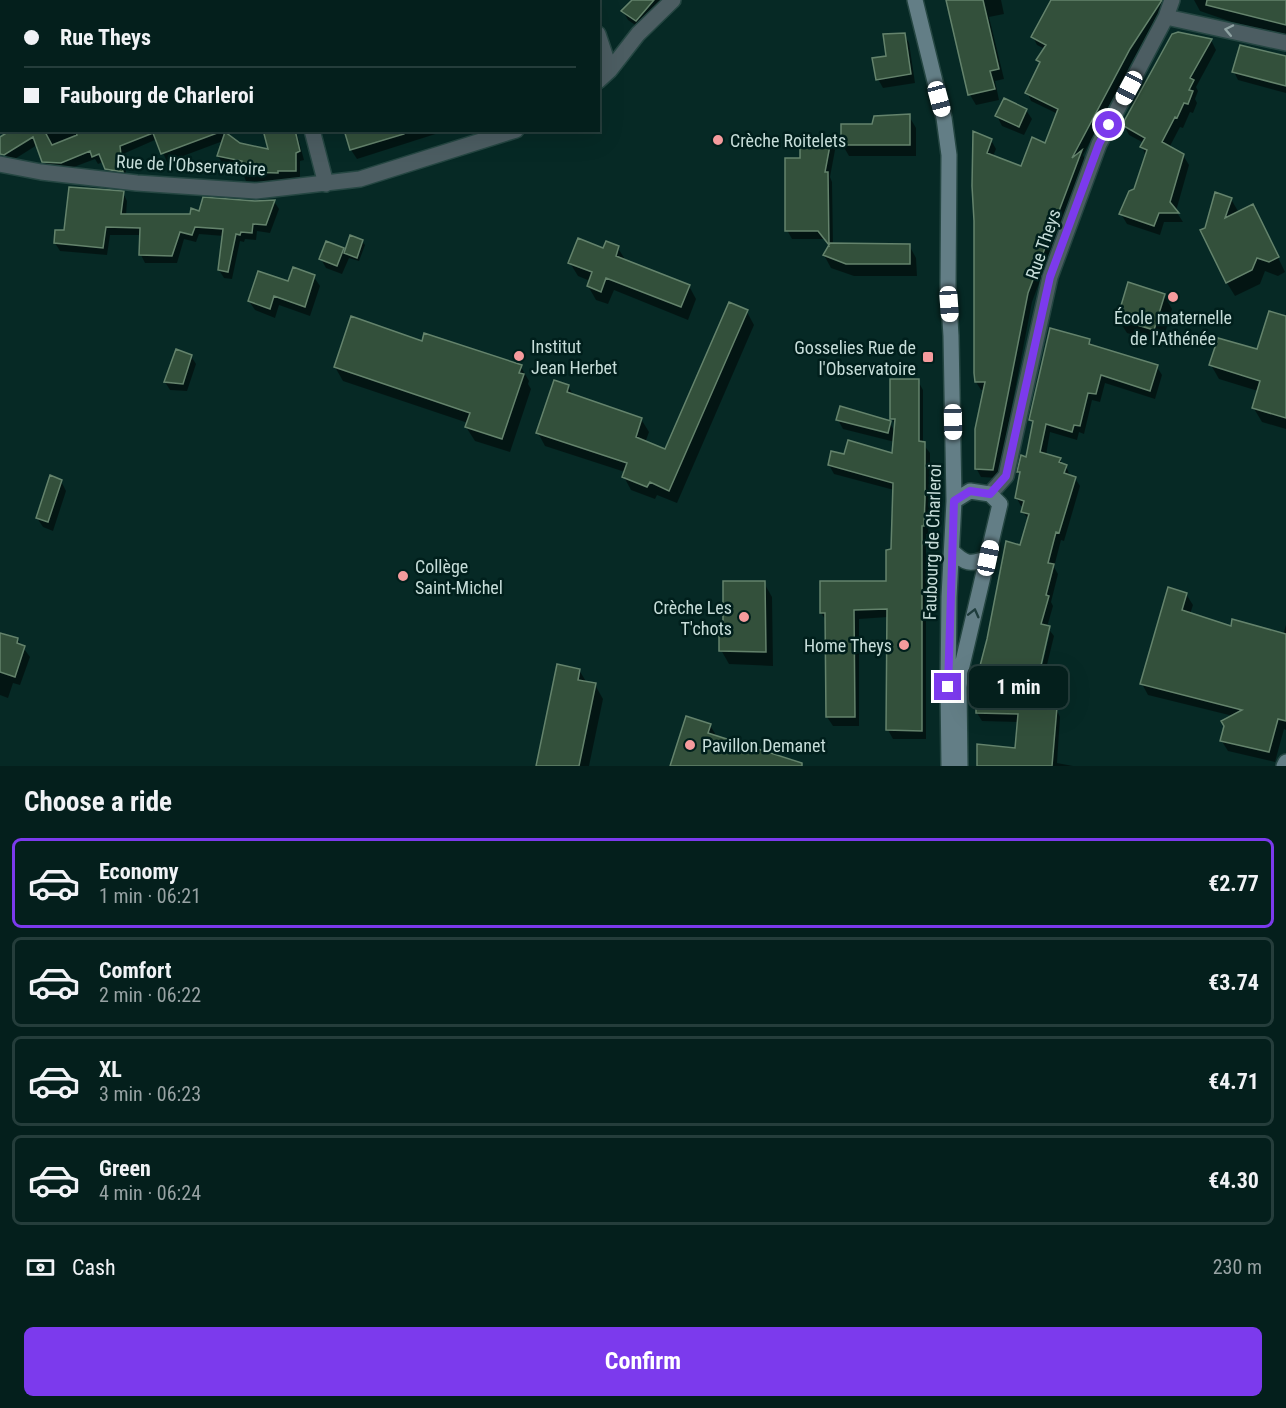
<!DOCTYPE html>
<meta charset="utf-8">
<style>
:root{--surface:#041f1c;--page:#122c29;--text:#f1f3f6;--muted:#97a2a3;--line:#253d3b;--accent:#7c3aed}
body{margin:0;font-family:"Roboto Condensed",sans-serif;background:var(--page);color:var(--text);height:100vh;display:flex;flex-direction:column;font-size:22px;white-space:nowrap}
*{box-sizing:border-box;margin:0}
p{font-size:20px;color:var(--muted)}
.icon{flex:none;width:33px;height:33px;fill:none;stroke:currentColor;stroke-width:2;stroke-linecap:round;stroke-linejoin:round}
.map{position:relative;height:766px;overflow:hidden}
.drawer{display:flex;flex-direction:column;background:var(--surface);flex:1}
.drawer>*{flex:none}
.guide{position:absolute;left:0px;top:0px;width:600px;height:132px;box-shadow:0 6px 24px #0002,0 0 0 2px var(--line);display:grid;align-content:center;height:132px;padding:0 24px;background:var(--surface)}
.end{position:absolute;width:27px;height:27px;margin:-14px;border:8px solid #7c3aed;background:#fff;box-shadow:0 0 0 3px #fff}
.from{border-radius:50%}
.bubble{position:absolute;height:42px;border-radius:9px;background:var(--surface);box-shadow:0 6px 24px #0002,0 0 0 2px var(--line);font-size:20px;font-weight:700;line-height:42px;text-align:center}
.car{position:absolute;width:18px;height:36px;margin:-18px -9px;border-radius:8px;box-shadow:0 0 4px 2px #0007;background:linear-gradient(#fff 24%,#345 0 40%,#fff 0 76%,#345 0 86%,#fff 0)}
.guide b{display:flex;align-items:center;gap:21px;height:57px;font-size:22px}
.guide b+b{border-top:2px solid var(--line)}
.guide i{width:15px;height:15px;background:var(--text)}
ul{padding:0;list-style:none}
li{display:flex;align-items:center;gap:18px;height:90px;margin:0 12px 9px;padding:0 12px;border:3px solid var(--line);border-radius:9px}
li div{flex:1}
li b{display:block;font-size:22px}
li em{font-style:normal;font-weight:700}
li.active{border-color:var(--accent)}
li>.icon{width:54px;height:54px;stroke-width:1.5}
h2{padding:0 24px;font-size:27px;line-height:72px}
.pay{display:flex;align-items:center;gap:15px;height:66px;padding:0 24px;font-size:22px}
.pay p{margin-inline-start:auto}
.button{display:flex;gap:12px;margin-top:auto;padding:12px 24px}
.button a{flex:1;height:69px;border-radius:9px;background:var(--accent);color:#fff;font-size:24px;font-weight:700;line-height:69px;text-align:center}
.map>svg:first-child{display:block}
.green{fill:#3d4609}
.shadow{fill:#0007}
.building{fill:#33503b;stroke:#64836c;stroke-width:1.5}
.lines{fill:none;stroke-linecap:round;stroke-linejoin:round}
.street-casing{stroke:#254642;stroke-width:18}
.secondary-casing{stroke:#254642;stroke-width:18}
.street{stroke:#4c5d62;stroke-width:15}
.secondary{stroke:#637e86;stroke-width:15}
.oneway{stroke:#8fa3a3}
.oneway2{stroke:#1e3c3c}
.route{stroke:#7c3aed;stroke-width:8}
.poi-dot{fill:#f59b9d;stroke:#001f1c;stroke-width:2}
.labels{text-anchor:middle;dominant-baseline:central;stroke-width:5;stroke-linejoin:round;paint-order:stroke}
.poi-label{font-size:18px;fill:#c6ddd9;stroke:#001f1c;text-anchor:start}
.street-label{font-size:18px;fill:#c6ddd9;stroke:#001f1c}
</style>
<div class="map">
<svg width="1286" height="766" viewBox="0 0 1286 766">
<rect width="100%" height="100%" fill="#062925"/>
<path class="green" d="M0 0H235L2 2 1 13Z"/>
<path class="shadow" d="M248 0H271L272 2H249Z
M375 0H408L409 2H374Z
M536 0H560V2H537Z
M633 0H668L641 29 628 20 623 11Z
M946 0H1001L1004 14 989 17 1004 79 995 81 999 100 976 105 970 95 949 6Z
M1062 0H1164L1167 5 1134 58 1083 155 1085 159 1032 302 998 478 981 477 976 468 985 390H981L976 382V221L973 186 991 140 996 149 993 156 1021 168 1046 145 1058 114 1031 101 1027 92 1040 64 1038 60 1045 49 1037 45 1033 37Z
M1194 0H1286V34L1232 22 1200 11Z
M904 34 909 43 915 83 883 88 878 79Z
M1211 40 1216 50 1196 87 1198 91 1195 99 1197 103 1193 113 1190 112 1183 128 1180 127 1169 148 1183 155 1189 165 1176 211 1183 222H1164L1160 235 1127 224 1121 214 1135 191 1146 156 1142 147 1144 143 1129 135 1124 125Z
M1286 58V93L1238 80 1234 72Z
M1026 110 1032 119 1024 135 1002 126 997 116Z
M909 116 916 128V156H849L842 144 873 126Z
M14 130H220L225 137 240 145 270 151 264 130H296L304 160 300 161V179H282V182L246 181 242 172V168L223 164 218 156 223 141 167 162 157 139 123 154 127 179 111 177 103 162 98 164 95 159 66 170 48 169 37 145 10 162 0 146V139Z
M345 130H448L357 159 351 150Z
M830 141 835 150 830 177 832 182 833 245H909L916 258 917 276H854L831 268 824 255 830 246 825 239H792L787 230 802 159Z
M123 193 127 201 126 216 191 215 255 202 274 201 279 209 270 233 257 231 256 240 245 239 244 242 240 241 232 279 224 278 219 270 224 236 199 234 196 242 184 239 177 263H145L141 255V235H110L107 255 60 251 55 243 65 232Z
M1231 199 1239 213 1260 220 1285 272 1278 276 1265 271 1260 284 1235 296 1227 283 1206 229Z
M351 237 362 241 365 245 359 261 349 258 342 274 326 268 321 259 343 249 346 254Z
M618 248 626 261 689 286 696 299 688 320 614 290 608 304 596 300 588 286 590 281 578 276 570 263 604 250Z
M314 277 320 286 310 316 279 305 275 318 255 310 249 301 289 283Z
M1164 295 1172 309 1162 344 1127 333 1118 319Z
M747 312 754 325 677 503 657 495 655 499 631 490 624 477 625 472 545 446 538 433 568 386 574 396 641 419 649 432 645 443 666 451Z
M1286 318V429L1262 422 1253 407 1258 391 1219 379 1211 365 1258 351Z
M1089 341 1093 346 1157 367 1162 375 1155 399 1105 383 1100 402 1092 400 1084 434 1079 432 1077 440 1050 432 1046 455 1060 459 1063 465 1066 466 1070 476 1075 478 1080 486 1064 541 1061 540 1054 567 1058 574 1051 602 1053 606 1047 627 1054 636 1044 677 1040 676 1050 632H1047L1037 676 1033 675 1030 703 1056 708 1060 717 1057 763 1073 766H978L1016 749 1019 722 982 721 977 713 1029 520 1022 511 1024 507 1021 506 1016 497 1021 476 1018 472 1027 459 1034 425 1031 419Z
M423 343 521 367 529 381 528 384 531 389 510 452 475 441 466 427 468 423 343 381 335 367Z
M191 356 196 364 187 391 170 390 165 382Z
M918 381 923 390V444L930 453V509L928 534H926V739H893L888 730V617L859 619V726H833L827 717V622L821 613 887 582 892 551 894 490 834 474 829 465 845 456 894 455 895 442 843 429 838 420 890 423 895 432 896 426 892 419Z
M61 481 66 491 53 531 43 527 37 518Z
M764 583 772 597 773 666 729 664 721 650 725 625Z
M1186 594 1193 605 1190 614 1232 627 1283 635 1286 625V730L1284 729 1275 762 1228 751 1221 740 1233 716 1148 695 1142 684Z
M0 638 17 639 30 657 20 685 13 683 8 698 0 695Z
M579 670 587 683 595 685 603 699 589 766H538Z
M710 725 717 737 671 766Z"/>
<path class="building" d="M632 0H654L636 21 621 11Z
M946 0H983L999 69 990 71 995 89 968 95Z
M1051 0H1162L1130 49 1072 158 1082 150 1028 293 993 470 975 469V429L985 382H975L974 373V221L972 186 973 131 992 139 987 153 1021 166 1032 137 1045 143 1058 109 1025 93 1040 62 1036 60 1046 45 1031 37Z
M1207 0H1286V25L1206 5Z
M1178 32 1212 39 1190 78 1194 80 1189 90 1193 91 1188 104 1184 103 1177 118 1175 117 1162 142 1184 154 1170 202 1179 213H1159L1154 226 1119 214 1129 191 1134 189 1147 150 1140 147 1145 138 1122 125 1172 34Z
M905 33 911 74 876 80 872 58 886 56 883 34Z
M1240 45 1286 56V86L1232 72Z
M1004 98 1027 109 1019 127 995 116Z
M910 114V145H841V124H872L874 116Z
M11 130H44L52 145 77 135 75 130H220V132L161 154 153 133 120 146 123 172 105 169 99 154 92 157 90 151 61 163 42 162 33 137 4 155 0 154V137Z
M263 130H295L300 151 296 153V171H278V173L240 172 242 161 217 156 225 132 240 143 268 149Z
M344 130H404V134L350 150Z
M800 140H831L825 172H828L829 245 818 231H785V158H800Z
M69 187 124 191 121 214H190L191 208 199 211 203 197 255 201 275 200 266 225 253 224 252 233 241 232 240 235 236 234 228 272 218 270 223 229 195 227 192 235 180 232 172 256 139 255 140 228 106 227 103 248 54 243 55 230H64Z
M1215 192 1232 198 1225 218 1253 204 1279 257 1269 262 1257 258 1252 270 1226 283 1200 230 1205 228Z
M350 235 363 240 357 258 344 253Z
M578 238 603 248 606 241 619 246 616 256 690 285 681 307 606 278 601 292 587 286 592 272 568 263Z
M326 241 344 248 337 266 319 259Z
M830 243 910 244V264H846L823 255Z
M293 267 315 275 305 307 274 296 270 309 248 301 258 271 288 281Z
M1128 282 1165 294 1154 330 1117 319Z
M729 302 748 310 669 491 650 482 647 487 622 477 627 463 536 433 554 380 569 385 567 392 642 418 636 437 665 449Z
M1269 311 1286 316V418L1252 408 1260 381 1209 365 1218 338 1257 349Z
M351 316 422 341 424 333 522 365 519 373 524 374 502 439 465 427 470 413 334 367Z
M1050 328 1090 339 1089 344 1158 365 1150 391 1101 375 1096 394 1088 393 1080 426 1074 425 1072 432 1046 424 1040 452 1061 458 1059 462 1067 465 1064 473 1076 477 1059 533 1056 532 1048 563 1054 564 1046 595 1049 596 1041 624 1050 626 1040 670 1029 668 1025 701 1057 707 1052 766H977V744L1015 748 1018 714 976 713V681L987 639 1006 541 1020 545 1029 514 1021 512 1024 501 1015 498 1020 472H1017L1021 455 1026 457 1033 421 1029 420Z
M176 349 192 355 183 384 164 382Z
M890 379H919V441L925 442V499L924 526H922V731L886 730 887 609 854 610 855 717H826L825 613H820V581H886V550L891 549 893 483 828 465 831 451 844 454 848 440 892 453 895 419H890Z
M840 406 891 421 888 433 836 420Z
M50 475 62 480 48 522 36 518Z
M723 581H765L766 652 719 651V623H723Z
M1168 587 1187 593 1182 610 1231 626 1232 619 1286 634V721L1278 719 1269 752 1220 741 1224 726 1221 721 1242 710 1140 684Z
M0 633 18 638 17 643 25 646 15 677 0 672Z
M557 664 580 669 578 680 596 683 579 766H536Z
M686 716 711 724 708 733 802 763V766H670Z"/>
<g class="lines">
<g class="street-casing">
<path id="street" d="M587 0 588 2
M337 2 338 0
M1166 17 1286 43
M598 34 610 70
M598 81 610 70 638 34 673 0
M312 130 326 184
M0 164 41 172 137 183 256 191 360 179 516 130
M990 494 1006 476 1050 277 1099 144 1166 17 1172 0"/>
</g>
<g class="secondary-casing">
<path id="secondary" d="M915 0 944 118 949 155 948 288 951 336 954 501 949 597 948 687 949 766
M954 501 970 491 990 494 1000 504 961 670 959 687 960 766
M952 551C965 564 970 565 988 558
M1284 766 1286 762"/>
</g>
<use href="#street" class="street"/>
<use href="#secondary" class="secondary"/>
</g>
<defs><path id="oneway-chevron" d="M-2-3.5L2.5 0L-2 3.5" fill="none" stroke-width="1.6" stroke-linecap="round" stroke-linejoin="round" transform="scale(1.5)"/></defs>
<use class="oneway" href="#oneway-chevron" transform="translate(1229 30) rotate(-168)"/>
<use class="oneway2" href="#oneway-chevron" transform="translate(974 613) rotate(-76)"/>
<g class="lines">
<path class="route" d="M948 687 954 501 970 491 990 494 1006 476 1050 277 1099 144 1109 125"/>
</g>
<g class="poi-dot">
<circle cx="718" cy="140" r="6"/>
<circle cx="1173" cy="297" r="6"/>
<circle cx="519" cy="356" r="6"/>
<rect x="922" y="351" width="12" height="12" rx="3"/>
<circle cx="403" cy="576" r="6"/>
<circle cx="744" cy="617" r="6"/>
<circle cx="904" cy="645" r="6"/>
<circle cx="690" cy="745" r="6"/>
</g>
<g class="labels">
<g class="poi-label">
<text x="730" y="140">Crèche Roitelets</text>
<text x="1173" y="317" text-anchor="middle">École maternelle<tspan x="1173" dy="21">de l'Athénée</tspan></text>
<text x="531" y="346">Institut<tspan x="531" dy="21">Jean Herbet</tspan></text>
<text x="916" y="347" text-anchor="end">Gosselies Rue de<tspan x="916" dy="21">l'Observatoire</tspan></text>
<text x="415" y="566">Collège<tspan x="415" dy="21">Saint-Michel</tspan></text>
<text x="732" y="607" text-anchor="end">Crèche Les<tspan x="732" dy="21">T'chots</tspan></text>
<text x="892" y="645" text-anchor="end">Home Theys</text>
<text x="702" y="745">Pavillon Demanet</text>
</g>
<g class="street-label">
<text transform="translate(191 165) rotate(3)">Rue de l'Observatoire</text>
<text transform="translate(1043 244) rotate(-71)">Rue Theys</text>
<text transform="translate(932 542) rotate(-88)">Faubourg de Charleroi</text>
</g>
</g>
</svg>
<i class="end from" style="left:1109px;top:125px"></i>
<i class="end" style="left:948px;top:687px"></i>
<div class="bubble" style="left:969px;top:666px;width:99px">1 min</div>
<i class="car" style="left:1129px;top:88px;rotate:208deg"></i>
<i class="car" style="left:939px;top:99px;rotate:165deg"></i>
<i class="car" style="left:949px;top:304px;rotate:176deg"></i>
<i class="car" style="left:953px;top:422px;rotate:179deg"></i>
<i class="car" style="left:988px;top:558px;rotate:12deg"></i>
<div class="guide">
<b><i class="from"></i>Rue Theys</b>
<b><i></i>Faubourg de Charleroi</b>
</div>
</div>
<section class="drawer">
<h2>Choose a ride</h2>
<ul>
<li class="active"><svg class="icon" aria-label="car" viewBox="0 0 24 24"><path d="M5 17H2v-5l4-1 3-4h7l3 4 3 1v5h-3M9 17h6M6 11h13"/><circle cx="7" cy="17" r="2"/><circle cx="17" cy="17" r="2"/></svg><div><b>Economy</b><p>1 min · 06:21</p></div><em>€2.77</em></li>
<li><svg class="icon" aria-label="car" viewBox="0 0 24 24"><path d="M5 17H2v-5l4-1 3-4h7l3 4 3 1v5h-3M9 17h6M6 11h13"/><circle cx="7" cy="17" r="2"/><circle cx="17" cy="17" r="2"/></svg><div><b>Comfort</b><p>2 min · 06:22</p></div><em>€3.74</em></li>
<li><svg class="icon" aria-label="car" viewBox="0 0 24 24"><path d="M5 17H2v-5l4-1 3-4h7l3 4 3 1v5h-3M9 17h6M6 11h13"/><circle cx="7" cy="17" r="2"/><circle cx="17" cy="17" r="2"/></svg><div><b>XL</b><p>3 min · 06:23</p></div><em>€4.71</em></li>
<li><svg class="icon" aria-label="car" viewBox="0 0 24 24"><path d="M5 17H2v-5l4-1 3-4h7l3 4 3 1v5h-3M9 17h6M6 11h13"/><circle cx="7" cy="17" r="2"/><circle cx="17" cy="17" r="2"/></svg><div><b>Green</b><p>4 min · 06:24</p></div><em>€4.30</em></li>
</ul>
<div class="pay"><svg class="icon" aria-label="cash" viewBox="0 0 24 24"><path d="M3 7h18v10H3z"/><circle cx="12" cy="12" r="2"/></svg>Cash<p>230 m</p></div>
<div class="button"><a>Confirm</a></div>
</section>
